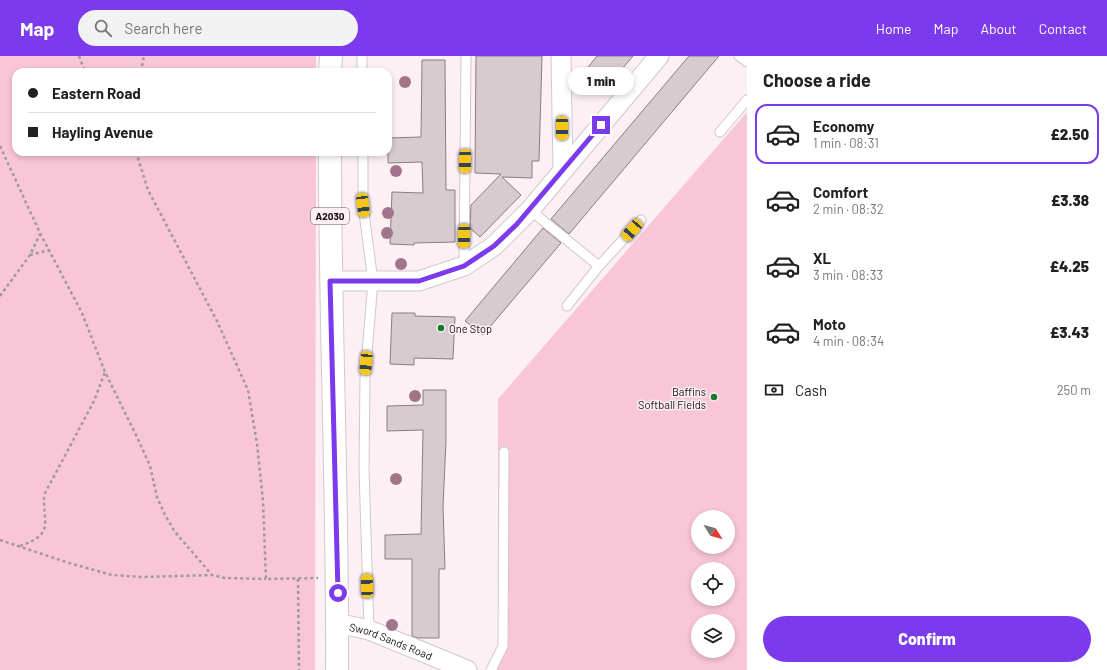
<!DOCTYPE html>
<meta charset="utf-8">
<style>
:root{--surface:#fff;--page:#f2f2f2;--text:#222;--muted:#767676;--line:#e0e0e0;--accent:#7c3aed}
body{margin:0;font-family:Barlow,sans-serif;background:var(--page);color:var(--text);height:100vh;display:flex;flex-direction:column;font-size:15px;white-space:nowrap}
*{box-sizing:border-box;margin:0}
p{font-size:13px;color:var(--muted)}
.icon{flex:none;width:22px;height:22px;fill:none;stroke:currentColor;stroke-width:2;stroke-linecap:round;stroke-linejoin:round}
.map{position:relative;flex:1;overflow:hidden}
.panel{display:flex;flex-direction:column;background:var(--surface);width:360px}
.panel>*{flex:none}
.top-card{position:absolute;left:12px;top:12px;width:380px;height:88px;border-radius:12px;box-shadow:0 2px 6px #0003;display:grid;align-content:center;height:88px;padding:0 16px;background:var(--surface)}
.needle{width:26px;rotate:127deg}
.controls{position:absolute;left:691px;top:454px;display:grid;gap:8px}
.controls a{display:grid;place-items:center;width:44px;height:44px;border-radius:50%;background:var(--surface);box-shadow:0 2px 6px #0003;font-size:20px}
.end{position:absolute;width:18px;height:18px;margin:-9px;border:5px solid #7c3aed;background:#fff;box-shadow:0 0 0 2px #fff}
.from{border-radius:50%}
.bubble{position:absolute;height:28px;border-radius:14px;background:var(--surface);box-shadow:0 2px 6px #0003;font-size:13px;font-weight:800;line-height:28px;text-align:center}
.car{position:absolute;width:12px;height:24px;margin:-12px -6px;border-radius:5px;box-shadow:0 0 3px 1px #0007;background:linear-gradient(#f5c518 24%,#345 0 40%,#f5c518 0 76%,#345 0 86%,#f5c518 0)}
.top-card b{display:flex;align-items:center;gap:14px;height:38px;font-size:15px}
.top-card b+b{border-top:1px solid var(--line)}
.top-card i{width:10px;height:10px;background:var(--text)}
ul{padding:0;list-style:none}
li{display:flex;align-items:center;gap:12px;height:60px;margin:0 8px 6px;padding:0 8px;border:2px solid transparent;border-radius:12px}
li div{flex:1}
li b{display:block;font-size:15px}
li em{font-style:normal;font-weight:800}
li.selected{border-color:var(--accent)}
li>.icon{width:36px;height:36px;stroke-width:1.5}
h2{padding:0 16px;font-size:18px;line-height:48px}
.pay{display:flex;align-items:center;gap:10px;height:44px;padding:0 16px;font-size:15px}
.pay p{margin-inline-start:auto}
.action{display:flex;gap:8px;margin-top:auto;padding:8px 16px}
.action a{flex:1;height:46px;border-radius:24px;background:var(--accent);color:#fff;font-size:16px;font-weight:800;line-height:46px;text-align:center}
header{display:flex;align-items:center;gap:24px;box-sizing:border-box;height:56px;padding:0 20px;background:var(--accent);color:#fff}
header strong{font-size:19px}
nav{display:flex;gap:22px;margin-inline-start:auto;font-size:14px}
.search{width:280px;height:36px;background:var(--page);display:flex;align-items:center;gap:10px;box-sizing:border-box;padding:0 14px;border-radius:22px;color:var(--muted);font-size:15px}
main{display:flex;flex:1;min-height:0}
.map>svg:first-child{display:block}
.green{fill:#f9c6d7;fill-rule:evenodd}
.building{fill:#d6cbce;stroke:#887e81}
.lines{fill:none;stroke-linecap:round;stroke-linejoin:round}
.service-casing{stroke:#d2c7cb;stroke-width:11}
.minor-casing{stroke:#d2c7cb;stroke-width:21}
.primary-casing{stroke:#d2c7cb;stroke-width:24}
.path{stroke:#a1989c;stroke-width:2.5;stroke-dasharray:3 3;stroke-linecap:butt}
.service{stroke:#fff;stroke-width:9}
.minor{stroke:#fff;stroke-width:19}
.primary{stroke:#fff;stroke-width:22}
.tree{fill:#a27489}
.route{stroke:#7c3aed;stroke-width:5}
.poi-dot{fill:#16792b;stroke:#fcf0f4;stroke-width:1.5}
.labels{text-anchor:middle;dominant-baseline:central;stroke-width:3;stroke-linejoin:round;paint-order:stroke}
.shield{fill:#fcf0f4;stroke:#5a5456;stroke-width:1}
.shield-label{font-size:10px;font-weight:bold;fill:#151113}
.poi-label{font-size:11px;fill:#151113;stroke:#fcf0f4;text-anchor:start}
.street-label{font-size:11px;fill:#151113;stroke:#fcf0f4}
</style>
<header>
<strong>Map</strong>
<div class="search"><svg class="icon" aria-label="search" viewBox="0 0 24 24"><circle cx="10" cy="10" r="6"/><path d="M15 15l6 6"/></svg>Search here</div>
<nav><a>Home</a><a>Map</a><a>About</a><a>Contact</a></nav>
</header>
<main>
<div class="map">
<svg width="747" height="614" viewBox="0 0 747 614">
<rect width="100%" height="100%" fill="#fcf0f4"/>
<path class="green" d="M0 0H316V16H16V96H316L315 614H0Z
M747 56V614H498V343ZM698 461H728V491H698ZM698 513H728V543H698ZM698 565H728V595H698Z"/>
<path class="building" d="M476 0H542L539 105H532V122L502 121 521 139 480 181 470 172 471 149 501 118 475 117Z
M597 0H633L602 37 581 20Z
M689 0H719L569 178 551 163Z
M422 4H445L446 134H455V186L414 187V189L390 188 392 136 423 137 422 106 388 107V82L421 81Z
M543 172 561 187 483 279 465 265Z
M392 257H415V260L455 261 453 303 414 302V309L390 308Z
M423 334H446V385L443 450 445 513H439V582H418L412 580V503H385V479L421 478 423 374 387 375V350L423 349Z"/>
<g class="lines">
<g class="service-casing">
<path id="service" d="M362 0V16
M739 0 747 6
M720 76 747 44
M363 96V149L373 225 365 321 364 413 369 574
M530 154 599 210 567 250
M464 210 466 0
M599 210 641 164
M491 614 503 590 504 396"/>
</g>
<g class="minor-casing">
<g id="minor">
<path d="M561 0 563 114"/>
<path d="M330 225H419L464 210 494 190 530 154 659 0"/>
<path id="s1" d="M337 567 369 574 467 614"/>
</g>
</g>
<g class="primary-casing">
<path id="primary" d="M330 16 331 0
M330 96C330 269 338 441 337 614"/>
</g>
<path class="path" d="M79 0 85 16
M141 16 144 0
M0 90 40 177 82 257 105 316 137 381 150 410 157 441 165 459 175 476 212 519
M136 96 148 134 217 265 248 334 257 388 263 445 266 523 318 522
M30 199 49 194
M0 240 30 199 40 178
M0 484 69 507 112 519 142 521 212 519 225 522 266 523
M20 490C55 478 43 467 44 439L94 345 105 316
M298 523 299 614"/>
<use href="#service" class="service"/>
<use href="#minor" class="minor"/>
<use href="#primary" class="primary"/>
</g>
<g class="tree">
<circle cx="405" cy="26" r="6"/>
<circle cx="396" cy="115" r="6"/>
<circle cx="388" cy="157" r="6"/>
<circle cx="387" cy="177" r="6"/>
<circle cx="401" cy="208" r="6"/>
<circle cx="415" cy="340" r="6"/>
<circle cx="396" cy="423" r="6"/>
<circle cx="392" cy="569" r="6"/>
</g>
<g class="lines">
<path class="route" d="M338 537 330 225H419L464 210 494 190 517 168 601 69"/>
</g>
<g class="poi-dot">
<circle cx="441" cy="272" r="4"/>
<circle cx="714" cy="341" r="4"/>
</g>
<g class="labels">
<rect class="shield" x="311" y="152" width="38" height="16" rx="3"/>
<g class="shield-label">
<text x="330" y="160">A2030</text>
</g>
<g class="poi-label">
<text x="449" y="272">One Stop</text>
<text x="706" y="335" text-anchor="end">Baffins<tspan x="706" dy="13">Softball Fields</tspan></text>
</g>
<g class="street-label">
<text stroke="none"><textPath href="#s1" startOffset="57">Sword Sands Road</textPath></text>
</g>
</g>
</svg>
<div class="controls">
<a><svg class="needle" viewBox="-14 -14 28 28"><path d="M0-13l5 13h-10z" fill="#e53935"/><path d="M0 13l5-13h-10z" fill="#767676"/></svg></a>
<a><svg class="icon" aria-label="locate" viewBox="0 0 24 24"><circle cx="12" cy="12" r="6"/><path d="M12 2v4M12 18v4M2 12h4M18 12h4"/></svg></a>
<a><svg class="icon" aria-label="layers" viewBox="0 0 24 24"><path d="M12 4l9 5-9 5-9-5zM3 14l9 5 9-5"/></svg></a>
</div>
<i class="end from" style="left:338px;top:537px"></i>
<i class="end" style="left:601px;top:69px"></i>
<div class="bubble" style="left:568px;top:11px;width:66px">1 min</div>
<i class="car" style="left:562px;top:72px;rotate:180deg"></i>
<i class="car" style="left:465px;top:105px;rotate:181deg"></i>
<i class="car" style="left:363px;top:149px;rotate:173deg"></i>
<i class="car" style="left:632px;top:174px;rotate:221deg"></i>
<i class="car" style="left:464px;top:180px;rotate:181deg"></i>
<i class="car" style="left:366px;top:307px;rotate:185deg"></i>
<i class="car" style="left:367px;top:530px;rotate:358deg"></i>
<div class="top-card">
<b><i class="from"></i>Eastern Road</b>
<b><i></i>Hayling Avenue</b>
</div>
</div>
<section class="panel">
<h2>Choose a ride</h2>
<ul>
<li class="selected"><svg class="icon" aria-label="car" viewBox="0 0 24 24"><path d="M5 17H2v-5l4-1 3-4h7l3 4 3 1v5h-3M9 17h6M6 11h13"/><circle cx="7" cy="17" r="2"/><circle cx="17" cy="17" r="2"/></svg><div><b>Economy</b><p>1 min · 08:31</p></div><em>£2.50</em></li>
<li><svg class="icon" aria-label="car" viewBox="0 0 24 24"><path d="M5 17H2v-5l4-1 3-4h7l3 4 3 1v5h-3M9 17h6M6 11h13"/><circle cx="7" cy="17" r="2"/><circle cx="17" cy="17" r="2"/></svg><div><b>Comfort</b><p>2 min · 08:32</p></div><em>£3.38</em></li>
<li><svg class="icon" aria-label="car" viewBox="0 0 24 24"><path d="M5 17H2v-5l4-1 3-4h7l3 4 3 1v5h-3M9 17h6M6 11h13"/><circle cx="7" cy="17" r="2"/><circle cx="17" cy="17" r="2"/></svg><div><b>XL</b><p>3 min · 08:33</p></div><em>£4.25</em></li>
<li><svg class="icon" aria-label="car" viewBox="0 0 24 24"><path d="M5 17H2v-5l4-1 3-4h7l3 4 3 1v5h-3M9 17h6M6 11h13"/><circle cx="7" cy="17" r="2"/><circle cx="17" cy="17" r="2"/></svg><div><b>Moto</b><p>4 min · 08:34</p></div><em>£3.43</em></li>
</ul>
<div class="pay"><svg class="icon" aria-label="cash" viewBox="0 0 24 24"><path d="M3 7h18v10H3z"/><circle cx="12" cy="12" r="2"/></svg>Cash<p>250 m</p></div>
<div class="action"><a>Confirm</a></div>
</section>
</main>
